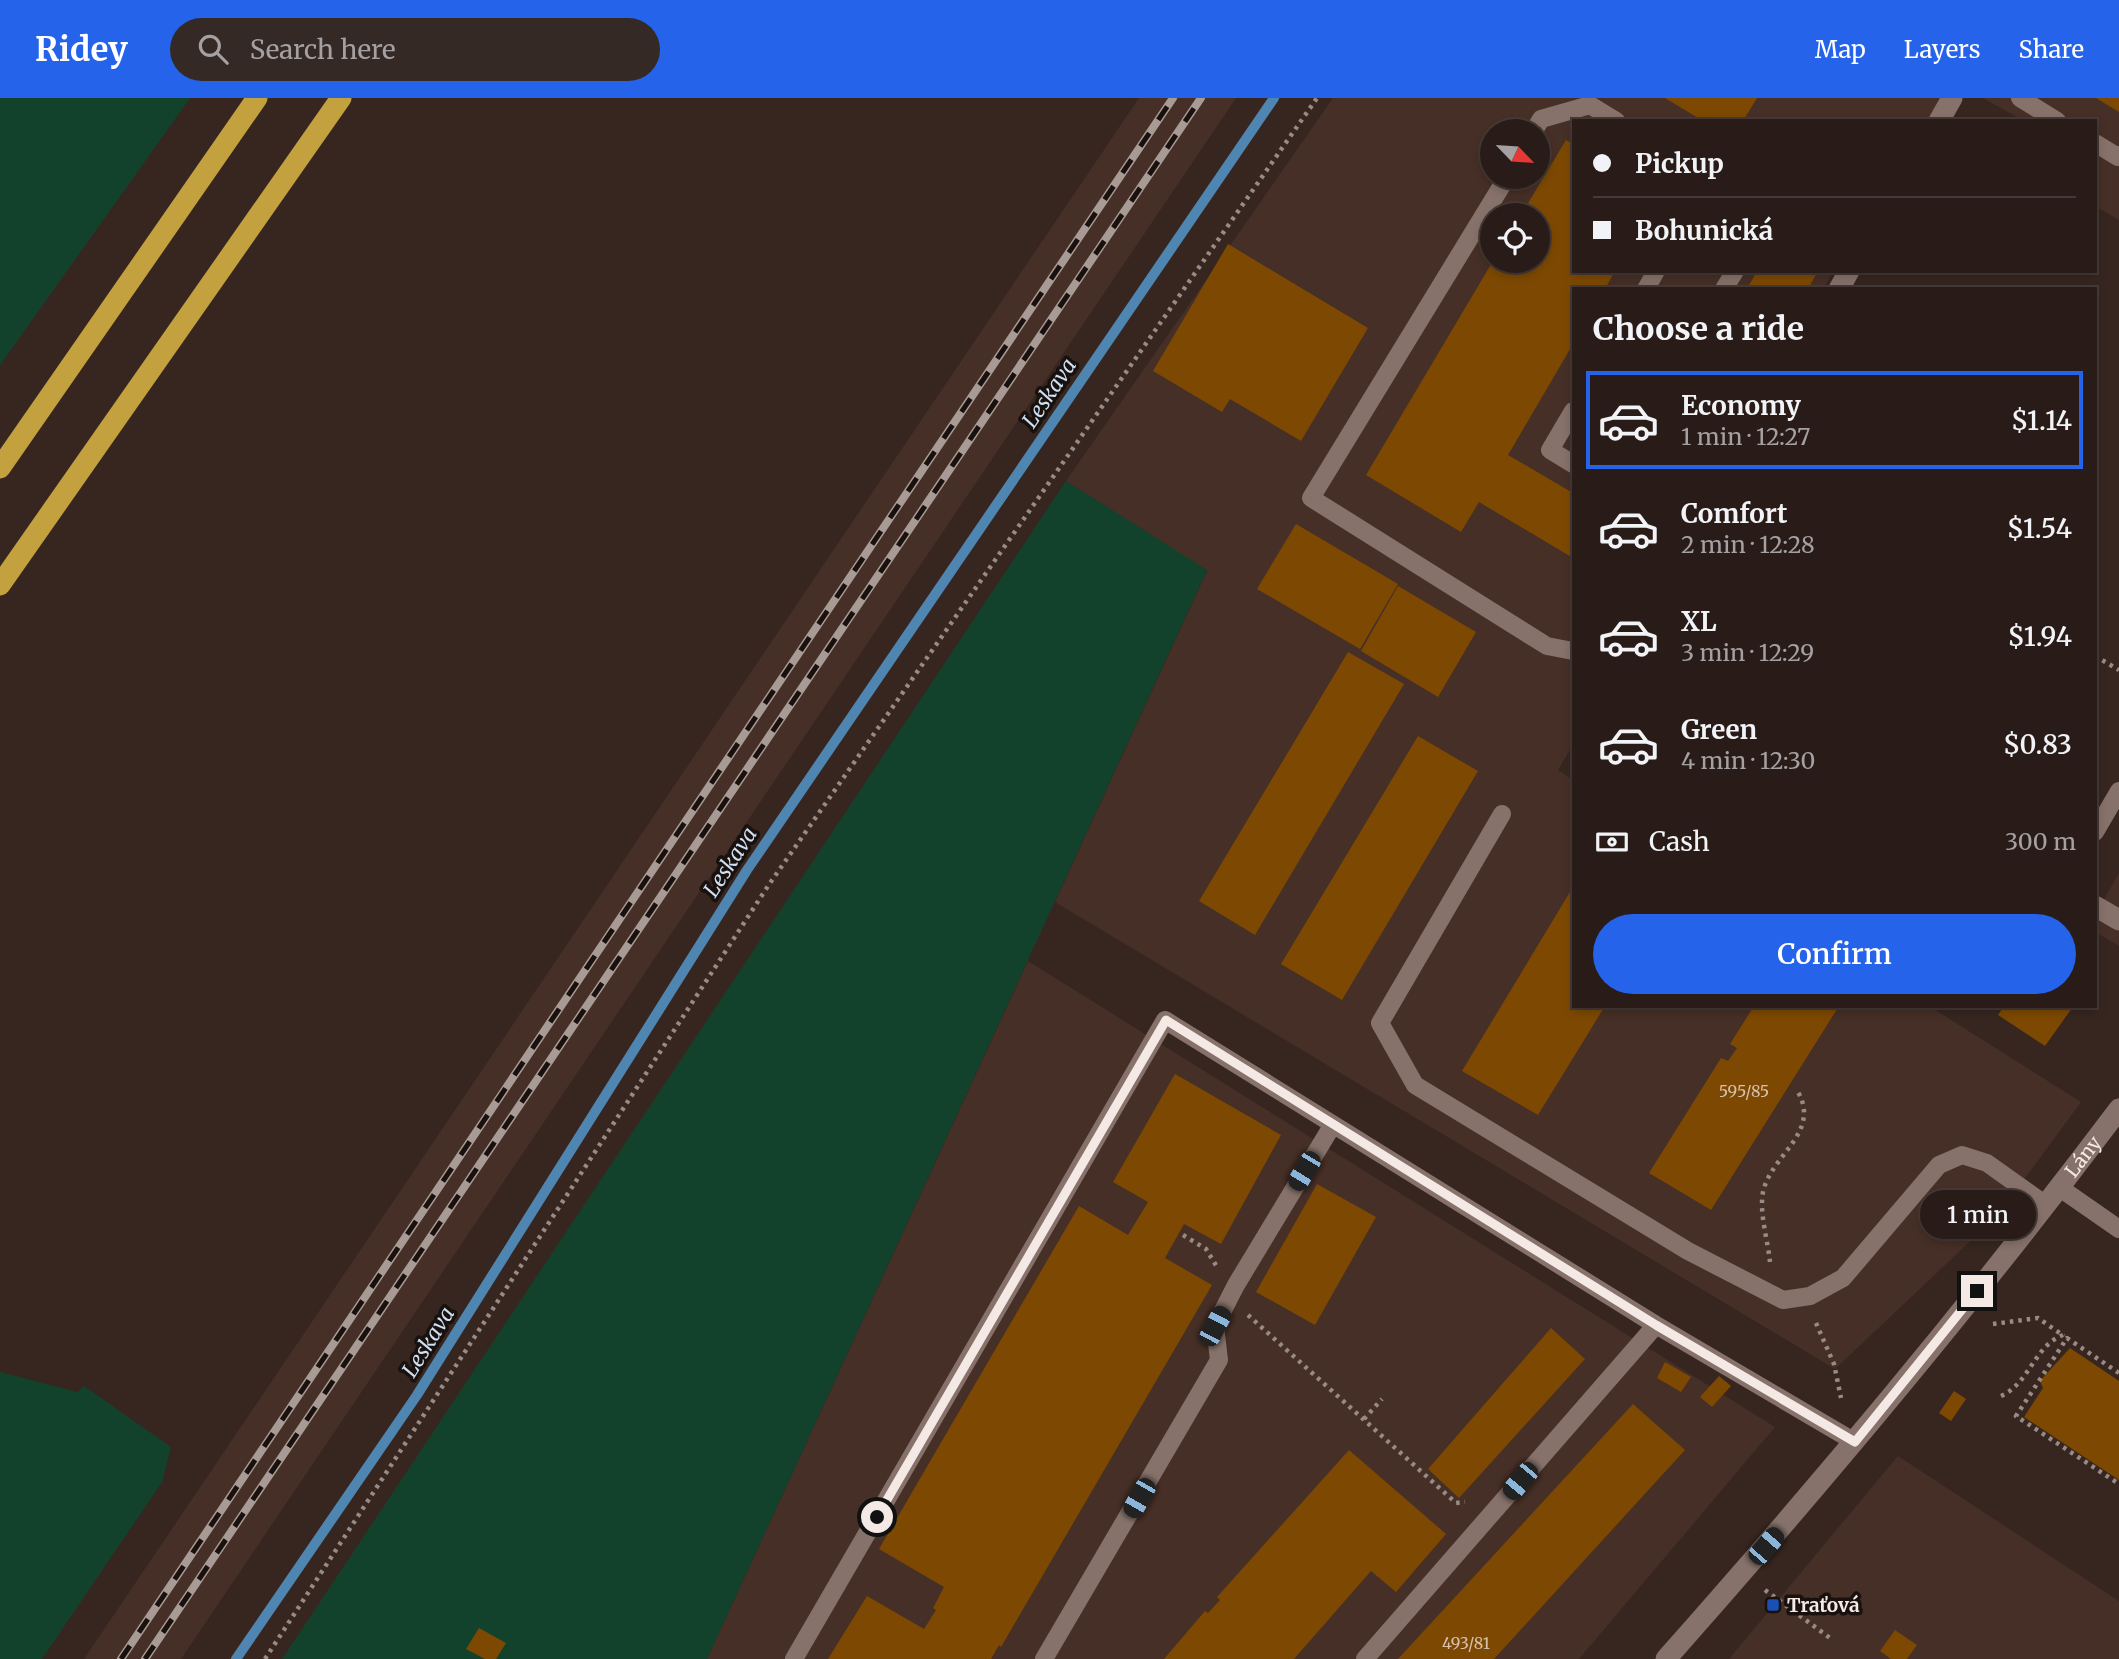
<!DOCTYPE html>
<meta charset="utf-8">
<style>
:root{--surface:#291c18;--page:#352925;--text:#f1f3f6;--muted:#a5a1a2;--line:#453a37;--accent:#2563eb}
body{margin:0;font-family:Merriweather,serif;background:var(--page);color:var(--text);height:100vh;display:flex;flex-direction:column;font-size:26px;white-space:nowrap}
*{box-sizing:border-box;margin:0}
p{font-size:23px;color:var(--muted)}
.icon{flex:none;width:38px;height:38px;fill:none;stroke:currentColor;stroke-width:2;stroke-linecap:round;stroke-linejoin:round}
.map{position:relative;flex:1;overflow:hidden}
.sheet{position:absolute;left:1572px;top:189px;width:525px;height:721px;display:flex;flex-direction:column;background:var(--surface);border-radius:0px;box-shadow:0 4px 10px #0003,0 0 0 2px var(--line)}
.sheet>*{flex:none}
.hud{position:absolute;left:1572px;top:21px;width:525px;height:154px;border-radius:0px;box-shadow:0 4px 10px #0003,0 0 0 2px var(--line);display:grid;align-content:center;height:154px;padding:0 21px;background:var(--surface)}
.needle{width:46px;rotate:115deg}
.tools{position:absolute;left:1480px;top:21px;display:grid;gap:14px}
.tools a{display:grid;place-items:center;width:70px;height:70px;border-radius:50%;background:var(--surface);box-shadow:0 4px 10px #0003,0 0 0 2px var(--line);font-size:35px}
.end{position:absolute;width:32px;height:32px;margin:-16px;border:9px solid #f5e9e5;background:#111;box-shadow:0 0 0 4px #111}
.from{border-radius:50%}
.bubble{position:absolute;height:49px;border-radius:24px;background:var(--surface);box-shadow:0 4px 10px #0003,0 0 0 2px var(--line);font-size:23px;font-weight:600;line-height:49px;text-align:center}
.car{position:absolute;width:21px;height:42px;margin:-21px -10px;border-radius:9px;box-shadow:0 0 5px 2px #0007;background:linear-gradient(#222 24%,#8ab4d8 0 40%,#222 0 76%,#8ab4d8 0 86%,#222 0)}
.hud b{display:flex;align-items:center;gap:24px;height:66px;font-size:26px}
.hud b+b{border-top:2px solid var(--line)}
.hud i{width:18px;height:18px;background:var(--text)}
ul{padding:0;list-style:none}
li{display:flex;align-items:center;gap:21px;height:98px;margin:0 14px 10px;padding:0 7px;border:4px solid transparent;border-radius:0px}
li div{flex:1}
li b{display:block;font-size:26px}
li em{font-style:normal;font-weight:600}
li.active{border-color:var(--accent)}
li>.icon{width:63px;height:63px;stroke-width:1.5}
h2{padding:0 21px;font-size:32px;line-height:84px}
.pay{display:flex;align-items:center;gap:18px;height:77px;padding:0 21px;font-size:26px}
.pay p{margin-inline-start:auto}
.primary-button{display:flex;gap:14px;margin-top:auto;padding:14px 21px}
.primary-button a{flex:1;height:80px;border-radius:42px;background:var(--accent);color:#fff;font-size:28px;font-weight:600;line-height:80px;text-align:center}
header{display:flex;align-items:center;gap:42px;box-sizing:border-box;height:98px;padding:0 35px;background:var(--accent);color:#fff}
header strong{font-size:33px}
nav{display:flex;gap:38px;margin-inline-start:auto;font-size:24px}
.search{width:490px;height:63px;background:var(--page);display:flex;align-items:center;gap:18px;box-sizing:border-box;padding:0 24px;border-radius:38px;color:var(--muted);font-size:26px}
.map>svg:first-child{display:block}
.built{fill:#462f26;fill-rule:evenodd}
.green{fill:#13422c}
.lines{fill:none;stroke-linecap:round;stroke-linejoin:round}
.stream{stroke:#4e85b1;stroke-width:10}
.building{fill:#7d4902}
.path{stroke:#988a85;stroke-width:4.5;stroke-dasharray:3.5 5;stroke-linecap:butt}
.lane{stroke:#86726a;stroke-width:18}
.street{stroke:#86726a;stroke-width:21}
.secondary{stroke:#86726a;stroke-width:21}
.highway{stroke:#c2a13e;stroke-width:21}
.rail-casing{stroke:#a89a95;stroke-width:8}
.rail{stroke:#19110e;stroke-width:5;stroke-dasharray:16;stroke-linecap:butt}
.route{stroke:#f5e9e5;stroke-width:9}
.transit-dot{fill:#1a4fb4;stroke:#19110e;stroke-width:2.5}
.labels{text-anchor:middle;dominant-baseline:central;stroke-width:7;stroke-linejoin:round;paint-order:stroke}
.number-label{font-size:16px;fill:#d7c1ac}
.street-label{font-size:19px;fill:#f5e9e5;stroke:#19110e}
.poi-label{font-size:19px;font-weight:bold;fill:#f5e9e5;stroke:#19110e;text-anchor:start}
.water-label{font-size:21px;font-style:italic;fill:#d0e1f4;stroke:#19110e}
</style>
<header>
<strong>Ridey</strong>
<div class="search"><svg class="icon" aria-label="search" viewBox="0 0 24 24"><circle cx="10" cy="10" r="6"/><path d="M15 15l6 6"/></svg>Search here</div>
<nav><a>Map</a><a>Layers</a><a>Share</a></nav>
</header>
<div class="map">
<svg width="2119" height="1561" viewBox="0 0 2119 1561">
<rect width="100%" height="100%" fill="#372620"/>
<path class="built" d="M1139 0H1236L181 1561H84Z
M1333 0H1941L1927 23H1573V173H1834L1823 191H1573V647L1558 672 1573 682V908H1929L2081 1004 1998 1117 1835 1271 1055 804 1207 473 1066 383ZM1493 33H1538V79H1493ZM1493 117H1538V163H1493Z
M1983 0H2119V122L2095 108V23H2024Z
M2119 775V848L2095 834V817Z
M1028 863 1775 1329 1579 1561H707Z
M1898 1358 2119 1503V1561H1729Z"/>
<path class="green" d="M0 0H190L0 267Z
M1066 383 1207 472 707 1561H282Z
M0 1274 78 1294 84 1288 171 1349 162 1384 42 1561H0Z"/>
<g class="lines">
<path class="stream" d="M236 1561 417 1297 747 772 1274 0"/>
</g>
<path class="building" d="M1665 0H1757L1743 23H1703Z
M2096 0H2119V14Z
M1566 42 1573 46V173H1615L1605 191H1573V246L1508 357 1573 395V460L1479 404 1461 434 1366 377 1493 163H1538V117H1521Z
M1228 146 1368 230 1301 343 1230 301 1222 314 1153 273Z
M1757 173H1818L1808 191H1747Z
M1296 426 1398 486 1360 551 1257 491Z
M1398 488 1476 534 1438 599 1361 553Z
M1348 554 1404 586 1255 837 1199 803Z
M1418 638 1478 673 1342 902 1281 866Z
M1573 789V908H1605L1538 1017 1462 973Z
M1754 908H1839L1711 1112 1649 1075 1721 960 1728 963 1737 950 1730 946Z
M2004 908H2071L2072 910 2045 948 1998 917Z
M1175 976 1281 1037 1221 1146 1184 1126 1165 1160 1212 1187 1001 1549 999 1547 991 1561H828L867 1498 924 1531 936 1512 933 1510 944 1489 879 1451 1079 1108 1128 1137 1148 1104 1113 1084Z
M1317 1086 1376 1119 1315 1227 1256 1194Z
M1551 1230 1585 1261 1459 1400 1428 1371Z
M2070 1250 2119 1283V1382L2024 1319 2043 1290 2040 1283Z
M1665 1264 1691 1279 1681 1294 1657 1280Z
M1719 1278 1731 1288 1712 1309 1700 1299Z
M1954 1293 1966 1301 1951 1323 1939 1315Z
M1633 1306 1685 1352 1494 1561H1398Z
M1349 1352 1446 1436 1396 1494 1371 1473 1294 1561H1164L1205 1513 1208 1515 1220 1502 1217 1499Z
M479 1530 506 1545 496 1561H485L466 1551Z
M1895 1532 1917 1547 1907 1561H1891L1880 1553Z"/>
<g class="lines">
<path class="path" d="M2095 558 2119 572
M1183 1137 1206 1151 1217 1169
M1770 1164C1768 1143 1759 1115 1763 1094 1771 1057 1821 1035 1798 994
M1248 1217 1456 1405 1465 1404
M1816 1225 1834 1266 1841 1300
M1993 1226 2038 1220 2064 1238
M2119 1275 2067 1240 2016 1318 2119 1386
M2001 1298C2029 1286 2035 1247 2063 1237
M1364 1321 1382 1301
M1765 1492 1830 1540
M265 1561 768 788 1317 0"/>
<path class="lane" d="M2020 0 2057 23
M1534 33 1541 21 1590 7 1616 23
M2095 45 2118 59 2119 57
M1507 79 1311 400 1547 548 1573 553
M1646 191 1656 173
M1724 191 1735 173
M1573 313 1550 352 1573 366
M1502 716 1380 925 1415 987 1688 1153 1783 1202 1810 1198 1843 1180 1939 1067 1962 1057 1987 1065 2046 1107
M2095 734 2119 693
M2060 1090 2119 1131
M794 1561 1165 922 1656 1227 1855 1344
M1044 1561 1219 1262 1215 1228 1236 1187 1332 1028
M1365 1561 1656 1227"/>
<path class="street" d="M1939 23 1952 0
M1839 191 1849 173
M2095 808 2119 822"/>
<path class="secondary" id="s1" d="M1666 1561C1824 1383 1976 1201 2119 1011"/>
<path class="highway" d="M0 370 257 0
M0 487 341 0"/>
<g class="rail-casing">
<path id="rail" d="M121 1561 1173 0
M145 1561 1201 0"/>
</g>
<use href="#rail" class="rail"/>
</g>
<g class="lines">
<path class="route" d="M877 1419 1166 922 1656 1227 1855 1344 1977 1193"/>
</g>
<rect class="transit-dot" x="1766" y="1500" width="14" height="14" rx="3.5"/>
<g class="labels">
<g class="number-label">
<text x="1744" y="993">595/85</text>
<text x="1466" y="1545">493/81</text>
</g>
<g class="street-label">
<text stroke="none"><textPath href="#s1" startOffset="653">Lány</textPath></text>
</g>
<g class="poi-label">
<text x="1787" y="1507">Traťová</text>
</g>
<g class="water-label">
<text transform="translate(1049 295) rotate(-56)">Leskava</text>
<text transform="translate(730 764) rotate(-57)">Leskava</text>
<text transform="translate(428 1244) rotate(-58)">Leskava</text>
</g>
</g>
</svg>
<div class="tools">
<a><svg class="needle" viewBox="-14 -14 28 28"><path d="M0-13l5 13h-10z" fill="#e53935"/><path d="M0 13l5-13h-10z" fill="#a5a1a2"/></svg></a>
<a><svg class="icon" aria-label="locate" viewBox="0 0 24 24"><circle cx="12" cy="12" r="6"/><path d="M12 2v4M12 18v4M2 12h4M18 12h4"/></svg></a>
</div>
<i class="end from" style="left:877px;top:1419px"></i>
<i class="end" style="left:1977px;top:1193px"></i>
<div class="bubble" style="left:1920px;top:1092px;width:116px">1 min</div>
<i class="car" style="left:1304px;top:1073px;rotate:211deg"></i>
<i class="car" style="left:1215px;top:1228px;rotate:28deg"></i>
<i class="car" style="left:1520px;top:1383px;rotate:220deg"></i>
<i class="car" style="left:1139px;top:1400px;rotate:210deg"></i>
<i class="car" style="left:1766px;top:1448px;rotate:41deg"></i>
<div class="hud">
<b><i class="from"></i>Pickup</b>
<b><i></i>Bohunická</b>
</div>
<section class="sheet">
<h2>Choose a ride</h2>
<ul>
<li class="active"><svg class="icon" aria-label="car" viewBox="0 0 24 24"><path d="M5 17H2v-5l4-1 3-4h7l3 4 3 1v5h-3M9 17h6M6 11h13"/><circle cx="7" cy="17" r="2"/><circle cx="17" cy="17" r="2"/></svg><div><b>Economy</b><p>1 min · 12:27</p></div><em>$1.14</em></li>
<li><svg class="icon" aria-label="car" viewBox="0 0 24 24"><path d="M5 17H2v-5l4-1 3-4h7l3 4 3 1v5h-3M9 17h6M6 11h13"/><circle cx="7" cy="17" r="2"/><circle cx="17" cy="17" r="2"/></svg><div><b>Comfort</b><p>2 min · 12:28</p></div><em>$1.54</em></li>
<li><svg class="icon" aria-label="car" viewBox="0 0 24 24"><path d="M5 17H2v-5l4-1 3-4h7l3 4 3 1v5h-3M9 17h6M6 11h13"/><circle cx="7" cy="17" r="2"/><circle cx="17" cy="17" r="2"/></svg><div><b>XL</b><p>3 min · 12:29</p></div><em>$1.94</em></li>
<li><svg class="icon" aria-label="car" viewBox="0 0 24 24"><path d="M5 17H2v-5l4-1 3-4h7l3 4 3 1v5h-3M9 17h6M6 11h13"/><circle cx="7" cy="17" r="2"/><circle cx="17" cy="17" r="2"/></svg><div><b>Green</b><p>4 min · 12:30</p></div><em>$0.83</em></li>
</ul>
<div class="pay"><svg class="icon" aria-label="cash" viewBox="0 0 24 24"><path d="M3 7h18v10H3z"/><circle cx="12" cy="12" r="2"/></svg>Cash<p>300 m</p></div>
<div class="primary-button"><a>Confirm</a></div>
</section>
</div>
